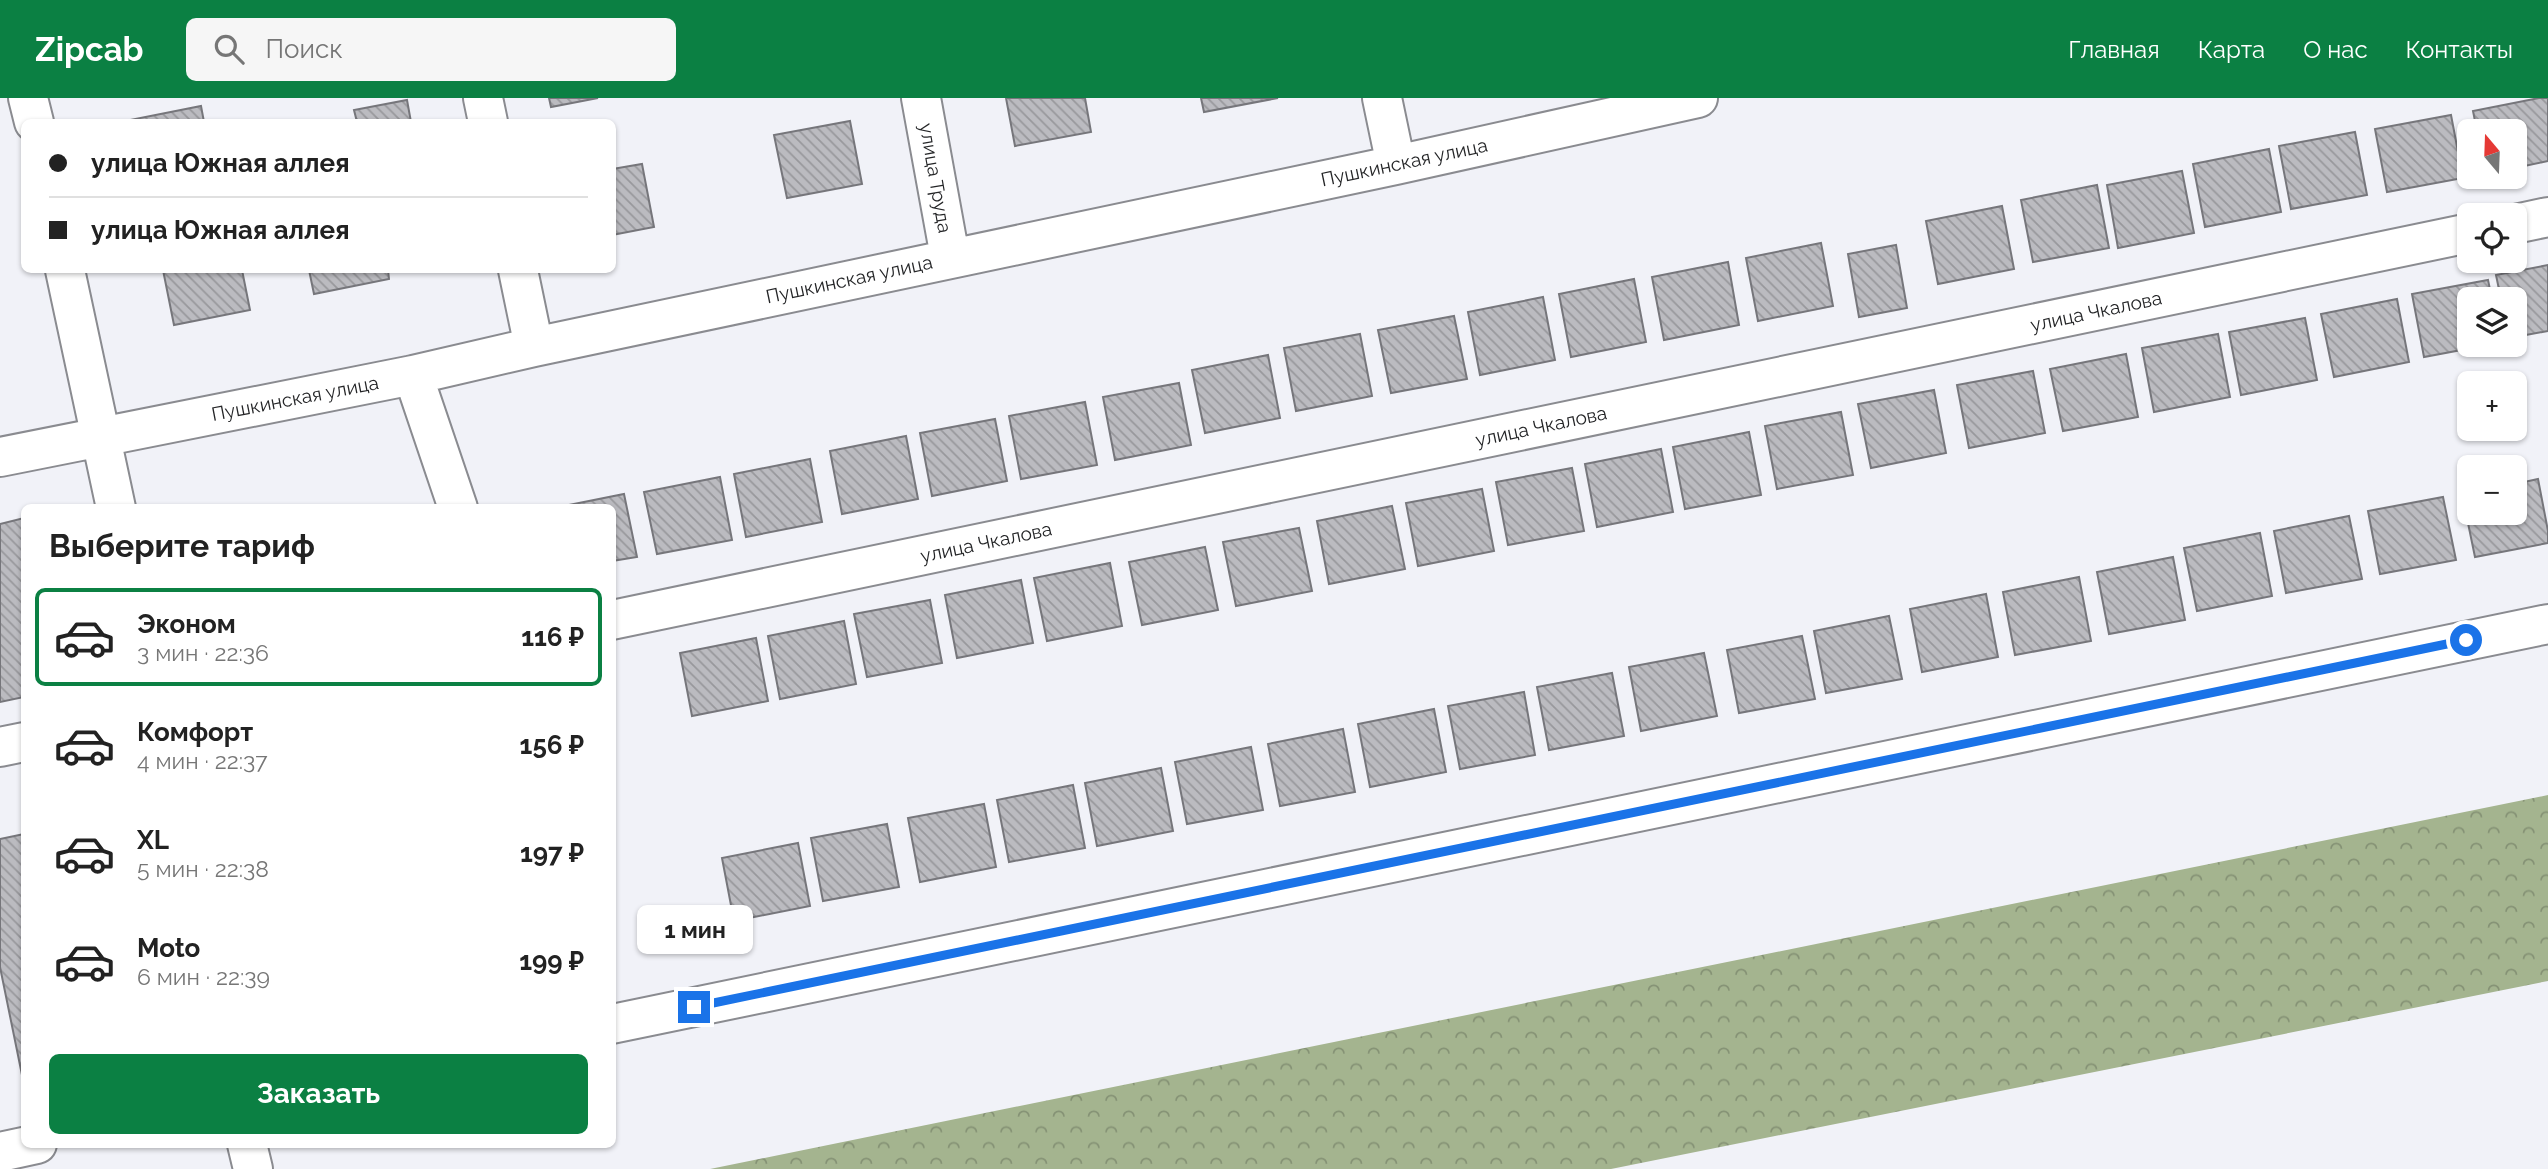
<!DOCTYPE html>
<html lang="ru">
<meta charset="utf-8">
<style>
:root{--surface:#fff;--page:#f6f6f6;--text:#222;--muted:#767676;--line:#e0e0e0;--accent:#0b8043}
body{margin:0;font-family:Raleway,sans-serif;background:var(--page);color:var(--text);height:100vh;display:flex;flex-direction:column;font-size:26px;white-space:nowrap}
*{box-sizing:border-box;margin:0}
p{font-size:23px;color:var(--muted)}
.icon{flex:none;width:38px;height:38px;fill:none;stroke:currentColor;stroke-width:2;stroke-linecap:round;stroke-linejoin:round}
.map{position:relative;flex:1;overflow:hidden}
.details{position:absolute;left:21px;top:406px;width:595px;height:644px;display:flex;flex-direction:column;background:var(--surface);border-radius:10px;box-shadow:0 2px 5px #0004}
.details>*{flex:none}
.banner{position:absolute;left:21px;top:21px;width:595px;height:154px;border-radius:10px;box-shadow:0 2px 5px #0004;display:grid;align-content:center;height:154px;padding:0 28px;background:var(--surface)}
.needle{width:46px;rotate:341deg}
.controls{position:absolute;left:2457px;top:21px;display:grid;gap:14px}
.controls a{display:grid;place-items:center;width:70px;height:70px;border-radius:10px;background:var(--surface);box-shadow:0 2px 5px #0004;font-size:35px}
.end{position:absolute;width:32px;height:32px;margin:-16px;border:9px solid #1a73e8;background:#fff;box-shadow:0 0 0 4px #fff}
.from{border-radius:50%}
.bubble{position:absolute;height:49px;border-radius:10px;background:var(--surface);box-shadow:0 2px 5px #0004;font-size:23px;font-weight:700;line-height:49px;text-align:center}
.banner b{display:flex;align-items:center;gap:24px;height:66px;font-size:26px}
.banner b+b{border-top:2px solid var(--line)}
.banner i{width:18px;height:18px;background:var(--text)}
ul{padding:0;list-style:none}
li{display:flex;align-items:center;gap:21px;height:98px;margin:0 14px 10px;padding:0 14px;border:4px solid transparent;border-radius:10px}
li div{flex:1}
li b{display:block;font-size:26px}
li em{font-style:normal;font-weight:700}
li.on{border-color:var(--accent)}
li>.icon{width:63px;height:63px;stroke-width:1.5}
h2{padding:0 28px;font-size:32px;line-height:84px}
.button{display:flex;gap:14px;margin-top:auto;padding:14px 28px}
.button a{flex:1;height:80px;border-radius:10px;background:var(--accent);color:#fff;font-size:28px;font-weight:700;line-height:80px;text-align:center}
header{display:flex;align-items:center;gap:42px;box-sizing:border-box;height:98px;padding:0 35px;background:var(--accent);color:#fff}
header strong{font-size:33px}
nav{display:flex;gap:38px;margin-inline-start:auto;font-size:24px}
.search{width:490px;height:63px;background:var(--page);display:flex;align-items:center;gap:18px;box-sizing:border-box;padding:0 24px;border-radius:10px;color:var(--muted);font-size:26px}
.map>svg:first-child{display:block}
.forest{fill:url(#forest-crowns)}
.building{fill:url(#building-back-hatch);stroke:#76767b;stroke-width:2}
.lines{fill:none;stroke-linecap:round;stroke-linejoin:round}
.minor-casing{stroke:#8a8b90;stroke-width:42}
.minor{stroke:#fff;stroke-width:38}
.route{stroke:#1a73e8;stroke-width:9}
.labels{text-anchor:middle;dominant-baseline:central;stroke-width:5;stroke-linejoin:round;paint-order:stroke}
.street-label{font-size:19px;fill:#242527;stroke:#fff}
</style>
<header>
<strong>Zipcab</strong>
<div class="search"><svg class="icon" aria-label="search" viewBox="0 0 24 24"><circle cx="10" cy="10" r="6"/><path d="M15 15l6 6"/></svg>Поиск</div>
<nav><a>Главная</a><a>Карта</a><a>О нас</a><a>Контакты</a></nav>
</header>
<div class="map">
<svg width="2548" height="1071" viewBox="0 0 2548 1071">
<defs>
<pattern id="forest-crowns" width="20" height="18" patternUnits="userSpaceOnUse" patternTransform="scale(1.75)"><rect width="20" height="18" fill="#a4b48f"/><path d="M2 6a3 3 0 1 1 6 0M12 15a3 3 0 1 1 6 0" fill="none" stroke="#859275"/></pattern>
<pattern id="building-back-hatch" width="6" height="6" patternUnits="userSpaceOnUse" patternTransform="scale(1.75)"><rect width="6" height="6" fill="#bbbbc0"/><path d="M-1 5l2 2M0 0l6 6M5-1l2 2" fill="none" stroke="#98989c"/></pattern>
</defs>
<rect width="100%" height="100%" fill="#f1f2f8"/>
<path class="forest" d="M2548 697V883L1611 1071H710Z"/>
<path class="building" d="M549 0H598L551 9Z
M1006 0H1085L1091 34 1015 48Z
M1201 0H1278L1204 14Z
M2539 0H2548V63L2515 70V33H2477L2473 13Z
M407 2 411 24H357L354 12Z
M201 8 204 24H125V23Z
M2451 17 2463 80 2387 94 2375 31Z
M850 23 862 86 787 100 774 37Z
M2355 34 2367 97 2291 111 2279 48Z
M2269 51 2281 114 2205 129 2193 66Z
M642 66 654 129 612 137V71Z
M2182 73 2194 135 2118 150 2107 87Z
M2097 87 2109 150 2033 164 2021 102Z
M2002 108 2014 171 1938 186 1926 123Z
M1821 145 1833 208 1758 223 1746 160Z
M1896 147 1907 210 1859 219 1848 156Z
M1728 164 1739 227 1664 242 1652 179Z
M2548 167V233L2515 239V201H2501L2496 177Z
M163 172H242L250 212 174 227Z
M309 172H388L389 181 314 196Z
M1634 181 1646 244 1571 259 1559 196Z
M2488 182 2492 201H2469V247H2488L2424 259 2412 196Z
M1543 199 1555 262 1480 277 1468 214Z
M2397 201 2409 264 2334 279 2321 216Z
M1454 218 1467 281 1391 295 1378 232Z
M2305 220 2317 282 2241 297 2229 234Z
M1360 236 1372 298 1296 313 1284 250Z
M2218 236 2230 299 2154 314 2142 250Z
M2126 256 2138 319 2063 333 2050 271Z
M1268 257 1280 320 1205 335 1192 272Z
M2033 273 2045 335 1969 350 1957 287Z
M1179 285 1191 347 1115 362 1103 299Z
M1934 292 1946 355 1871 370 1858 306Z
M1085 304 1097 367 1021 381 1009 318Z
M1841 314 1853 377 1777 391 1765 328Z
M995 321 1007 383 932 398 920 335Z
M1749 334 1761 397 1685 411 1673 349Z
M906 338 918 401 842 416 830 353Z
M1661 351 1673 414 1597 429 1585 366Z
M810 361 822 424 746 439 734 376Z
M1572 370 1584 433 1508 447 1496 384Z
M720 379 732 442 657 456 644 394Z
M2538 381 2548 433V445L2475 459 2462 396 2469 395V415H2515V386Z
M1482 391 1494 453 1418 468 1406 405Z
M624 396 637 459 612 463V410H554Z
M2443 399 2456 462 2380 476 2368 413Z
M1392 408 1405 471 1329 486 1317 423Z
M2349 418 2362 481 2286 495 2274 433Z
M24 420V599L0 604V426Z
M1299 430 1312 493 1236 508 1223 444Z
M2260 435 2272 498 2197 513 2184 450Z
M1205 449 1218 512 1142 527 1129 464Z
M2173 459 2185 522 2109 536 2097 474Z
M1110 465 1122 528 1047 543 1034 480Z
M2079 479 2091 543 2015 557 2003 494Z
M1021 482 1033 545 957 560 945 497Z
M1986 496 1998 559 1922 574 1910 511Z
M930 502 942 565 867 579 854 516Z
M1889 518 1902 581 1826 595 1814 533Z
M844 523 856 586 780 601 768 538Z
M1802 538 1815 601 1739 615 1727 552Z
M756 540 768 603 692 618 680 555Z
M1704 555 1717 618 1641 633 1629 569Z
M1612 575 1624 638 1549 652 1537 589Z
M1524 594 1535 657 1460 671 1448 608Z
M1434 611 1446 674 1370 689 1358 626Z
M1343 631 1355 694 1280 708 1268 646Z
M1251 649 1263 712 1187 726 1175 664Z
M1161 670 1173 733 1097 748 1085 685Z
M1073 687 1085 750 1009 764 997 702Z
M984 706 996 769 920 784 908 720Z
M887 726 899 789 823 803 811 740Z
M24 736V976L22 977 0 869V741Z
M798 745 810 808 734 823 722 760Z"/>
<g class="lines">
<g class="minor-casing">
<path id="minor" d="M28 0 34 24
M483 0 488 24
M921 0 950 159
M1382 0 1396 67
M2515 126 2548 119
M65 172 116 410
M518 172 534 249
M413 277 458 410
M0 359 413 277 534 249 1396 67 1698 0
M612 522 2469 135
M0 649 24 644
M612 926 2548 526
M247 1046 253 1071
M0 1054 37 1046"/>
</g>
<use href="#minor" class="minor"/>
</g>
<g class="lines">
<path class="route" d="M694 909 2466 542"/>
</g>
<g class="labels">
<g class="street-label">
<text transform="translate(1404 64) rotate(-12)">Пушкинская улица</text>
<text transform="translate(936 80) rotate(80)">улица Труда</text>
<text transform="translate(849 181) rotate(-12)">Пушкинская улица</text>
<text transform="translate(2096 213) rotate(-12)">улица Чкалова</text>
<text transform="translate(295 300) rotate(-11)">Пушкинская улица</text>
<text transform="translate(1541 328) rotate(-12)">улица Чкалова</text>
<text transform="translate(986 444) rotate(-12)">улица Чкалова</text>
</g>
</g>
</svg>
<div class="controls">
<a><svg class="needle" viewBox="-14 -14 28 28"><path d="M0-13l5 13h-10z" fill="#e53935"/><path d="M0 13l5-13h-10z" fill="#767676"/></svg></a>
<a><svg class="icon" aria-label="locate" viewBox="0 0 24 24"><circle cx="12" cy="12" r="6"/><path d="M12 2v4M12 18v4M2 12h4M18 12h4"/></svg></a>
<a><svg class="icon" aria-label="layers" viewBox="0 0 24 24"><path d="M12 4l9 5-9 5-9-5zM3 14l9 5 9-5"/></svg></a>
<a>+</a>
<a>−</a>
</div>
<i class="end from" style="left:2466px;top:542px"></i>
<i class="end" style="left:694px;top:909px"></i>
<div class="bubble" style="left:637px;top:807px;width:116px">1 мин</div>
<div class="banner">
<b><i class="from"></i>улица Южная аллея</b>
<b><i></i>улица Южная аллея</b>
</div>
<section class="details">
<h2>Выберите тариф</h2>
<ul>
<li class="on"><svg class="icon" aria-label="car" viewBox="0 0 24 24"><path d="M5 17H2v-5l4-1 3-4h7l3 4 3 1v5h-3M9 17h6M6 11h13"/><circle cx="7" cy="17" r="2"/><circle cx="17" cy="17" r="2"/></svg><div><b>Эконом</b><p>3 мин · 22:36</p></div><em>116 ₽</em></li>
<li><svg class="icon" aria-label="car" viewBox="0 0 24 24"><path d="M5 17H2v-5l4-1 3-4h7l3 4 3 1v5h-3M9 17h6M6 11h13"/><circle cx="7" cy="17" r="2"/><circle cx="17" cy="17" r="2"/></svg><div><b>Комфорт</b><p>4 мин · 22:37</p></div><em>156 ₽</em></li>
<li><svg class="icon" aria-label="car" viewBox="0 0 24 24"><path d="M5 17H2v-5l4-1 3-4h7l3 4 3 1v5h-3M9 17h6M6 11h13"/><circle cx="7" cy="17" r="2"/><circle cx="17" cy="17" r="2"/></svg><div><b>XL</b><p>5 мин · 22:38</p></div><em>197 ₽</em></li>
<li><svg class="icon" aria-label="car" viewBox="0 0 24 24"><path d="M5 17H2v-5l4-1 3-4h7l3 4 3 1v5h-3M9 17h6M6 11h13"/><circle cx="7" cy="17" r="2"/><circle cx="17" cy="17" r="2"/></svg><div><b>Moto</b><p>6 мин · 22:39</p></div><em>199 ₽</em></li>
</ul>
<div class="button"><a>Заказать</a></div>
</section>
</div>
